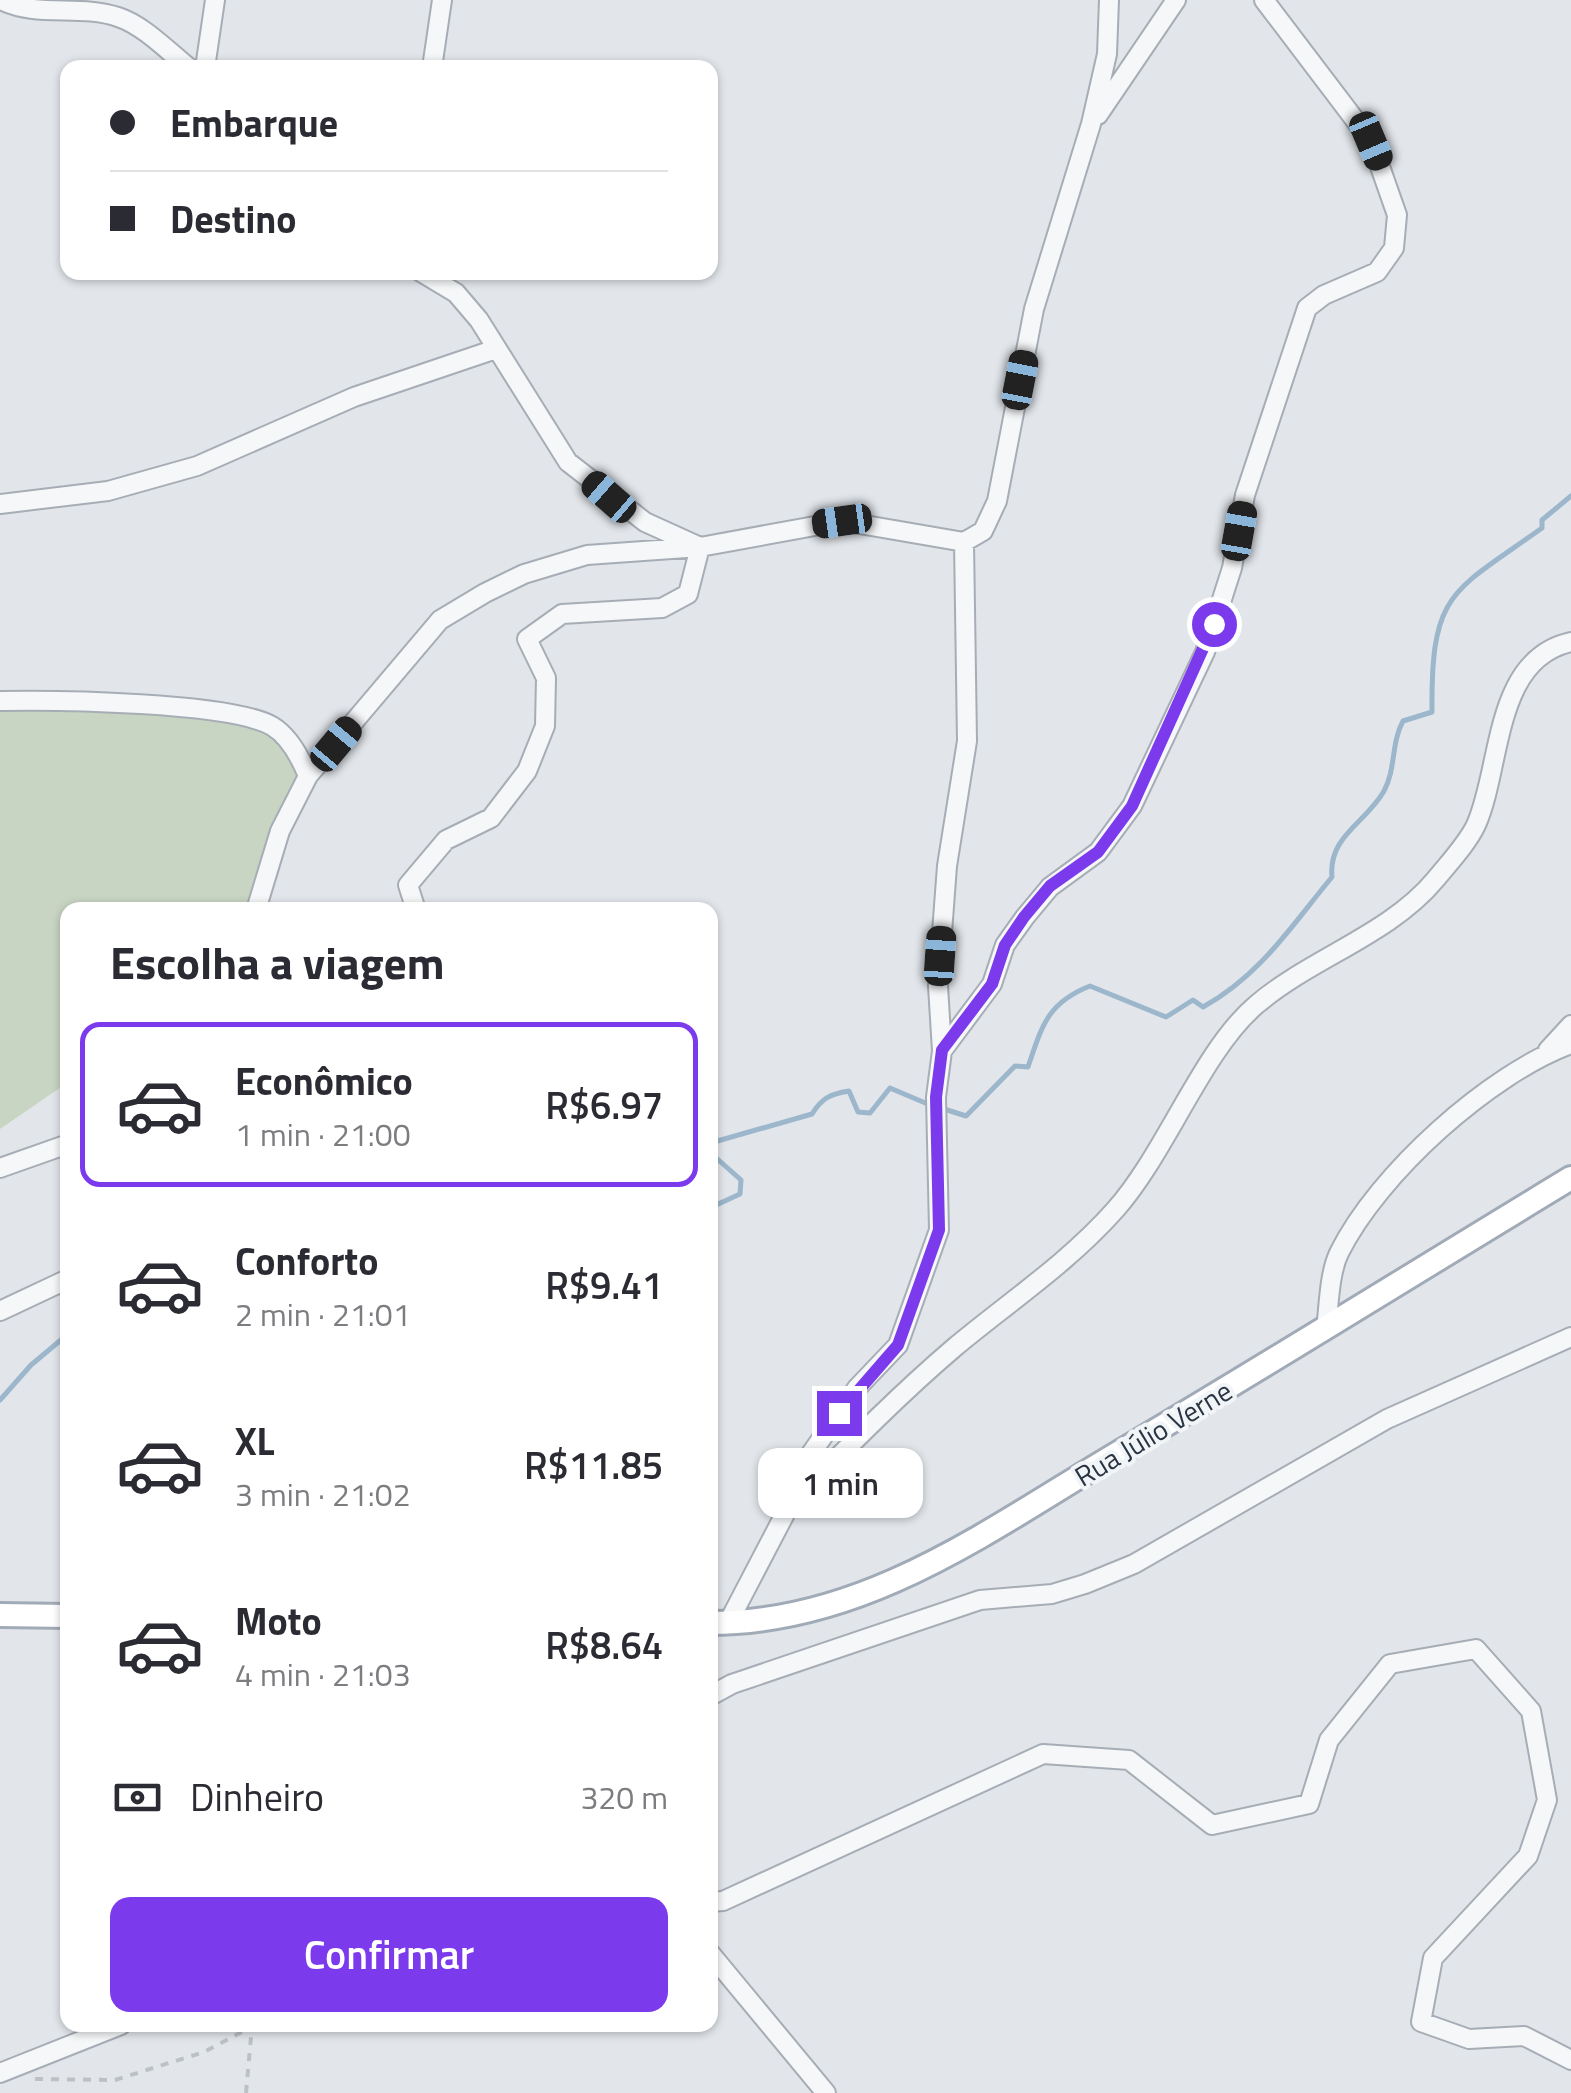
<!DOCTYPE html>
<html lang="pt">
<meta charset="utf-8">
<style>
:root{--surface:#fff;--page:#f2f2f3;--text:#2b2b33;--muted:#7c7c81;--line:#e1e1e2;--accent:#7c3aed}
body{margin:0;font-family:"Titillium Web",sans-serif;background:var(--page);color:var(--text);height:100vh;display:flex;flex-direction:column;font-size:38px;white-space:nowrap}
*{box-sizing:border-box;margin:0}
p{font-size:32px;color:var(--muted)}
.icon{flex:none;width:55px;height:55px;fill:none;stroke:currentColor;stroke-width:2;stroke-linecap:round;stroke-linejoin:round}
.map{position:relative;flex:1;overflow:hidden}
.sheet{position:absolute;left:60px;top:902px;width:658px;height:1130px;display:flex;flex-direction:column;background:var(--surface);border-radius:20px;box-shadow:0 2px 8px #0004}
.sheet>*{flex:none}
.hud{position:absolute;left:60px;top:60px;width:658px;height:220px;border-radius:20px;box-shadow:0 2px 8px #0004;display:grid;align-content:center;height:220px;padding:0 50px;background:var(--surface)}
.end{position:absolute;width:45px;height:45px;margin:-22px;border:12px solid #7c3aed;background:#fff;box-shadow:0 0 0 5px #fff}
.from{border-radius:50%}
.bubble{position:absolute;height:70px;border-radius:20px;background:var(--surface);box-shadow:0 2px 8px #0004;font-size:32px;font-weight:600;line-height:70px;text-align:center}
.car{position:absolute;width:30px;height:60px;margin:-30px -15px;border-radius:12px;box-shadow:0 0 8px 2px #0007;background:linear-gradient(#222 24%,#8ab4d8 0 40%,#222 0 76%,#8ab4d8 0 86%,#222 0)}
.hud b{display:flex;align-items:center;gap:35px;height:95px;font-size:38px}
.hud b+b{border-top:2px solid var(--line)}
.hud i{width:25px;height:25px;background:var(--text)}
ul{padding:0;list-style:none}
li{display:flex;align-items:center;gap:30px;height:165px;margin:0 20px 15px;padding:0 30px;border:5px solid transparent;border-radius:20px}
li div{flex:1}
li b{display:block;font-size:38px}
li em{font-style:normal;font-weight:600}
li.current{border-color:var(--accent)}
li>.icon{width:90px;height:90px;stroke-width:1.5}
h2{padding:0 50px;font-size:45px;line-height:120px}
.pay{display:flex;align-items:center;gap:25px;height:110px;padding:0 50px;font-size:38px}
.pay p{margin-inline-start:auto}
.cta{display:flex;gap:20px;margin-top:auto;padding:20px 50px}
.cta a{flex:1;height:115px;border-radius:20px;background:var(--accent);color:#fff;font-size:40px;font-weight:600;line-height:115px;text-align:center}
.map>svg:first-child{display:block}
.green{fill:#c9d5c3}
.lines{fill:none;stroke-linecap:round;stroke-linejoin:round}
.stream{stroke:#9cb6cb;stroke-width:5}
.minor-casing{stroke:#a7adb5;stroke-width:22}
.major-casing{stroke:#a1abb7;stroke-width:28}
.path{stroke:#bcc1c6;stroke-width:4;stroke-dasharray:8 8;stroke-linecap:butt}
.minor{stroke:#f5f7f9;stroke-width:18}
.major{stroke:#fff;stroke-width:22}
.route{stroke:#7c3aed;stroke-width:12}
.labels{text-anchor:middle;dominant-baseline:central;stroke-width:8;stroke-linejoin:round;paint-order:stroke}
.street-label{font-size:28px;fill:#293543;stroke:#f2f5f8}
</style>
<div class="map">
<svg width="1571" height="2093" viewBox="0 0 1571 2093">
<rect width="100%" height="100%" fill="#e2e6eb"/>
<path class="green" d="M0 701 223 711 273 726 308 776 259 891 242 910H68L67 1083 0 1129Z"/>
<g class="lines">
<path class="stream" d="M941 1108 966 1116 1015 1066 1028 1067C1042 1026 1047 1003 1090 986L1166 1017 1193 1000 1203 1007C1260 976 1292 925 1332 877 1328 836 1366 823 1384 791 1396 769 1391 743 1403 721L1432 712C1431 591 1451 593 1542 528V520L1571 496
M710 1213 714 1206 740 1194 741 1180 714 1156V1142L812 1114C822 1098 830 1094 849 1091L858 1112 870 1113 890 1088 930 1105
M0 1400 31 1365 68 1334"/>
<g class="minor-casing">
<path id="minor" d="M1 0C36 18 80 4 118 17 143 25 168 51 189 68
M205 68 215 0
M432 68 442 0
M1098 115 1176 0
M0 504 108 491 197 466 354 397 496 349
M0 701C54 700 230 702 272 726 289 736 301 759 308 776
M256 910 280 831 308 776 440 620 485 593 524 574 587 555 700 547 842 521 964 542 983 531 997 501 1034 309 1091 124 1107 54 1109 0
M416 910 408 885 446 840 491 818 527 771 545 726 546 678 527 639 562 614 662 608 688 594 700 547 645 522 568 462 479 320 456 293 421 272
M1548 1050 1571 1025
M942 1051 992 984 1005 945 1025 917 1050 887 1098 852 1132 806 1205 652 1232 568 1245 495 1307 308 1324 295 1377 272 1394 248 1397 215 1371 141 1264 0
M0 1168 68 1144
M0 1311 68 1279
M1326 1329C1329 1306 1329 1274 1339 1253 1378 1174 1489 1074 1571 1044
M787 1510C840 1454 895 1398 955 1347 1009 1302 1068 1263 1115 1210 1166 1153 1202 1051 1256 1005 1311 958 1389 935 1435 880 1448 864 1467 844 1476 825 1502 767 1493 659 1571 642
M728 1623 787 1510 805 1462 857 1388 898 1345 939 1230 936 1097 942 1051 938 986 947 866 967 741 964 542
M710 1696 732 1684 980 1600 1052 1594 1085 1584 1134 1564 1387 1419 1571 1337
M710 1902 723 1901 1043 1754 1129 1760 1212 1825 1309 1804 1329 1740 1390 1664 1476 1649 1531 1711 1547 1800 1528 1856 1433 1958 1421 2022 1469 2039 1524 2036 1571 2060
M710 1953 826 2093
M0 2073 121 2025"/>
</g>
<g class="major-casing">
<path id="major" d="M0 1615 68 1616
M710 1623C871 1623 998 1523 1130 1446 1278 1358 1424 1267 1571 1178"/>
</g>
<path class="path" d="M35 2079 115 2080 204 2052 255 2025
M246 2093 252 2026"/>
<use href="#minor" class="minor"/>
<use href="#major" class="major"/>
</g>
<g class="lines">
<path class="route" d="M839 1413 898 1345 939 1230 936 1097 942 1050 992 984 1005 945 1024 917 1050 886 1098 852 1132 806 1214 624"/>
</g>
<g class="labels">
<g class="street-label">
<text transform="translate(1153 1433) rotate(-31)">Rua Júlio Verne</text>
</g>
</g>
</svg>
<i class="end from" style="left:1214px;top:624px"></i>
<i class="end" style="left:839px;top:1413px"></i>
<div class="bubble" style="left:758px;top:1448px;width:165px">1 min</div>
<i class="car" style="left:1371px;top:141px;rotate:157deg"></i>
<i class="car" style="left:1020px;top:380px;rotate:11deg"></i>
<i class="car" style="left:609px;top:497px;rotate:311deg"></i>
<i class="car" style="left:842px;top:521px;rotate:262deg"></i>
<i class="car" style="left:1239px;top:531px;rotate:10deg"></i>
<i class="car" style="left:336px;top:744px;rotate:40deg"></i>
<i class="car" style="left:940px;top:956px;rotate:4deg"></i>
<div class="hud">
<b><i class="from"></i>Embarque</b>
<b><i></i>Destino</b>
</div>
<section class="sheet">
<h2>Escolha a viagem</h2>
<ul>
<li class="current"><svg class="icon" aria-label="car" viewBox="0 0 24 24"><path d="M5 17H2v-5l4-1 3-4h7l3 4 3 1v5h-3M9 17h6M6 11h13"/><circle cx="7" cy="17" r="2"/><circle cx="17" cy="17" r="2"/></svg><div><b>Econômico</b><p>1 min · 21:00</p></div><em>R$6.97</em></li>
<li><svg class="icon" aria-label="car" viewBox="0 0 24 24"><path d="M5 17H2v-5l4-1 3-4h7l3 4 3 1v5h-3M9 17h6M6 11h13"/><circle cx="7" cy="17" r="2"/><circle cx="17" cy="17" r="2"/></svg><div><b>Conforto</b><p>2 min · 21:01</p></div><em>R$9.41</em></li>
<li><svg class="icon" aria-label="car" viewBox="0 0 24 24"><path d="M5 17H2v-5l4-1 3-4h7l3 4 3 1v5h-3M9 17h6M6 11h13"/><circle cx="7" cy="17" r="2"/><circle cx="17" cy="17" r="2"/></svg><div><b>XL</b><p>3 min · 21:02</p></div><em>R$11.85</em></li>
<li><svg class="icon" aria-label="car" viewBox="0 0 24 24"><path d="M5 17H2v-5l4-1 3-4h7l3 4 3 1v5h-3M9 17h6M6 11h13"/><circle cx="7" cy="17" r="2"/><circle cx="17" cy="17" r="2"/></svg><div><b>Moto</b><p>4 min · 21:03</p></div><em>R$8.64</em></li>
</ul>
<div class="pay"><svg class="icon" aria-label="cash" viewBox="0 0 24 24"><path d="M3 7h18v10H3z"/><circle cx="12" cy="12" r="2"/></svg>Dinheiro<p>320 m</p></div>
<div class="cta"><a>Confirmar</a></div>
</section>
</div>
